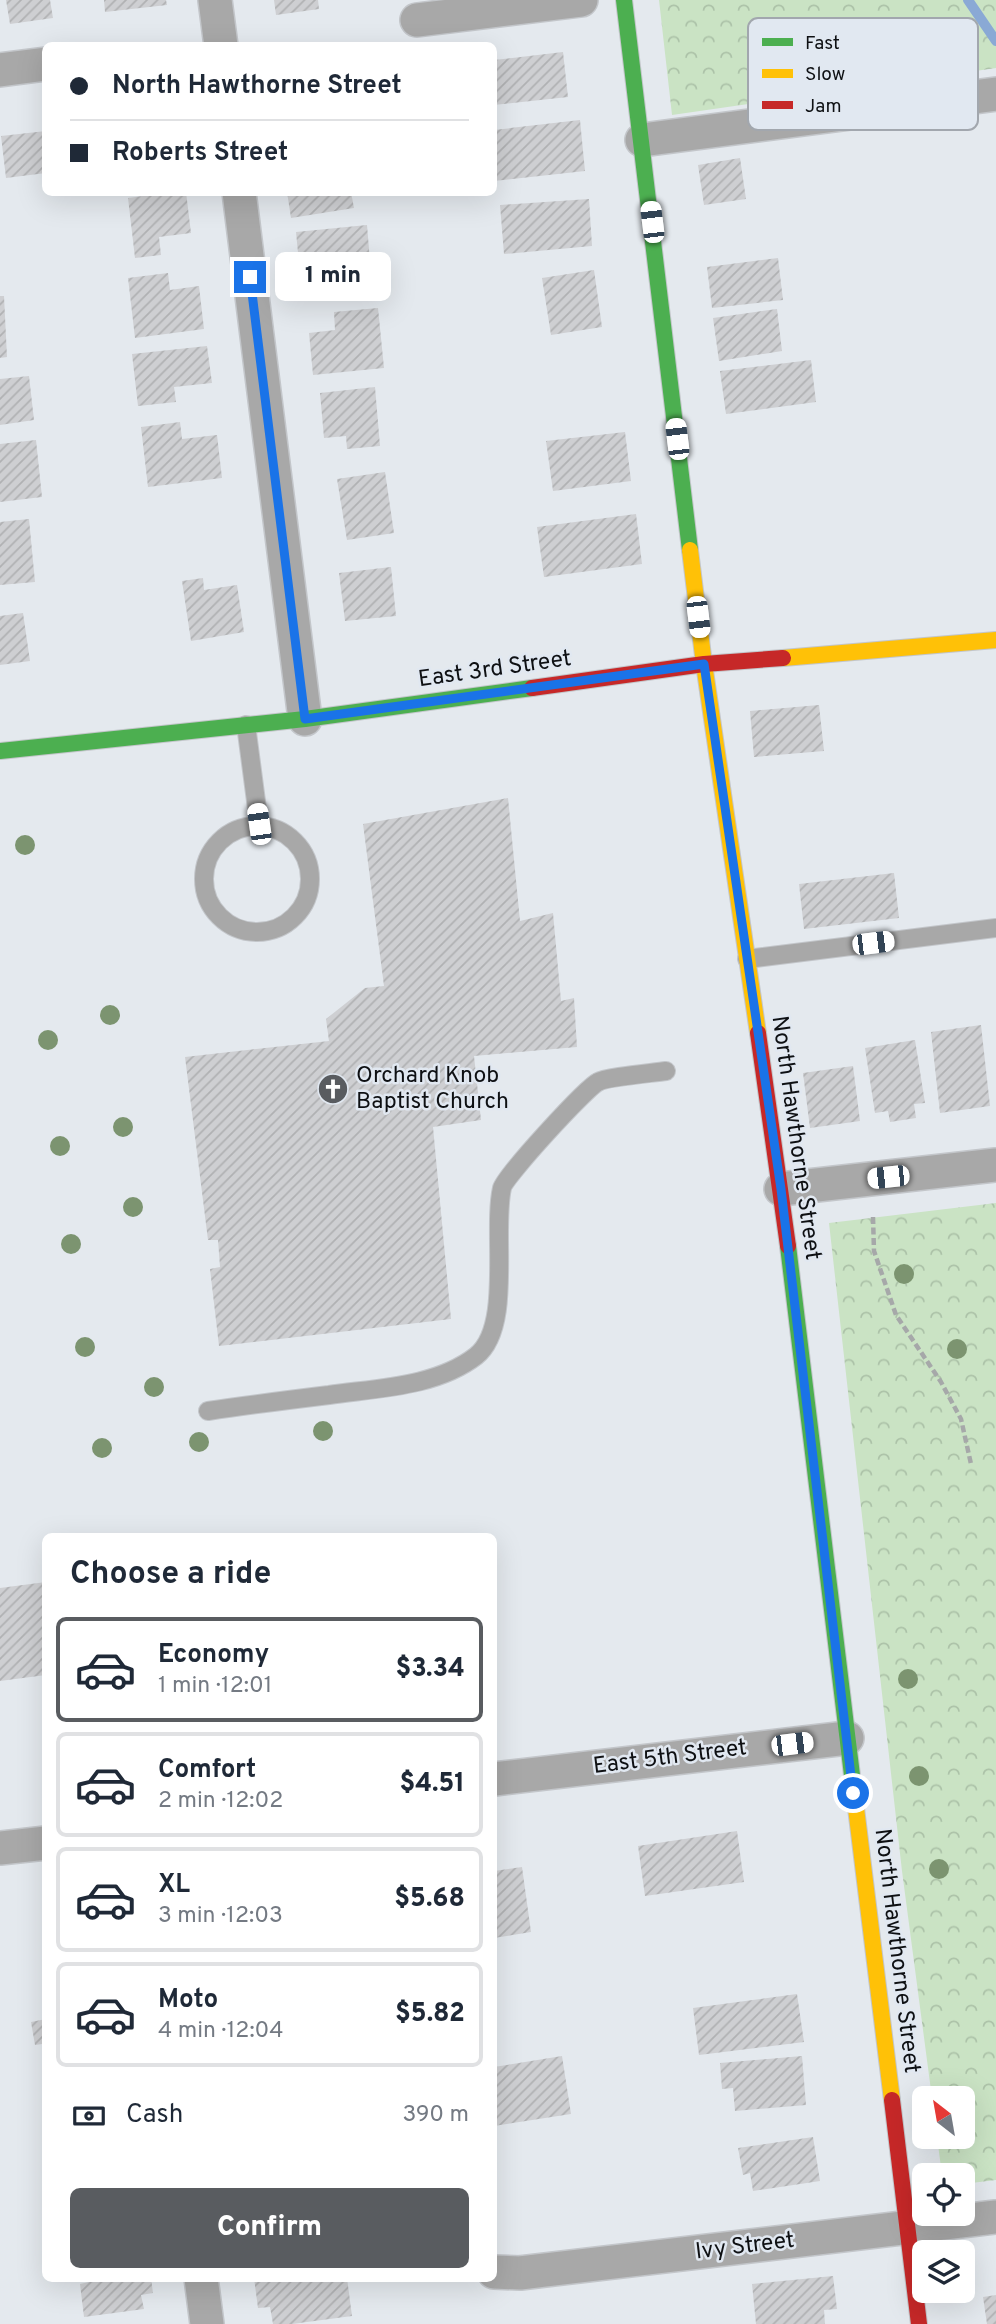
<!DOCTYPE html>
<meta charset="utf-8">
<style>
:root{--surface:#fff;--page:#f6f6f7;--text:#1f2937;--muted:#747a83;--line:#e0e1e3;--accent:#595c60}
body{margin:0;font-family:Overpass,sans-serif;background:var(--page);color:var(--text);height:100vh;display:flex;flex-direction:column;font-size:26px;white-space:nowrap}
*{box-sizing:border-box;margin:0}
p{font-size:23px;color:var(--muted)}
.icon{flex:none;width:38px;height:38px;fill:none;stroke:currentColor;stroke-width:2;stroke-linecap:round;stroke-linejoin:round}
.map{position:relative;flex:1;overflow:hidden}
.sheet{position:absolute;left:42px;top:1533px;width:455px;height:749px;display:flex;flex-direction:column;background:var(--surface);border-radius:10px;box-shadow:0 7px 28px #0002}
.sheet>*{flex:none}
.banner{position:absolute;left:42px;top:42px;width:455px;height:154px;border-radius:10px;box-shadow:0 7px 28px #0002;display:grid;align-content:center;height:154px;padding:0 28px;background:var(--surface)}
.needle{width:46px;rotate:329deg}
.fabs{position:absolute;left:912px;top:2086px;display:grid;gap:14px}
.fabs a{display:grid;place-items:center;width:63px;height:63px;border-radius:10px;background:var(--surface);box-shadow:0 7px 28px #0002;font-size:35px}
.end{position:absolute;width:32px;height:32px;margin:-16px;border:9px solid #1a73e8;background:#fff;box-shadow:0 0 0 4px #fff}
.from{border-radius:50%}
.bubble{position:absolute;height:49px;border-radius:10px;background:var(--surface);box-shadow:0 7px 28px #0002;font-size:23px;font-weight:800;line-height:49px;text-align:center}
.car{position:absolute;width:21px;height:42px;margin:-21px -10px;border-radius:9px;box-shadow:0 0 5px 2px #0007;background:linear-gradient(#fff 24%,#345 0 40%,#fff 0 76%,#345 0 86%,#fff 0)}
.banner b{display:flex;align-items:center;gap:24px;height:66px;font-size:26px}
.banner b+b{border-top:2px solid var(--line)}
.banner i{width:18px;height:18px;background:var(--text)}
ul{padding:0;list-style:none}
li{display:flex;align-items:center;gap:21px;height:105px;margin:0 14px 10px;padding:0 14px;border:4px solid var(--line);border-radius:10px}
li div{flex:1}
li b{display:block;font-size:26px}
li em{font-style:normal;font-weight:800}
li.selected{border-color:var(--accent)}
li>.icon{width:63px;height:63px;stroke-width:1.5}
h2{padding:0 28px;font-size:32px;line-height:84px}
.pay{display:flex;align-items:center;gap:18px;height:77px;padding:0 28px;font-size:26px}
.pay p{margin-inline-start:auto}
.cta{display:flex;gap:14px;margin-top:auto;padding:14px 28px}
.cta a{flex:1;height:80px;border-radius:10px;background:var(--accent);color:#fff;font-size:28px;font-weight:800;line-height:80px;text-align:center}
.map>svg:first-child{display:block}
.park{fill:url(#park-crowns)}
.lines{fill:none;stroke-linecap:round;stroke-linejoin:round}
.stream{stroke:#8aa9d5;stroke-width:10}
.building{fill:url(#building-hatch)}
.lane-casing{stroke:#c3c6ca;stroke-width:20}
.street-casing{stroke:#c3c6ca;stroke-width:36}
.fast-casing{stroke:#c3c6ca;stroke-width:18}
.slow-casing{stroke:#c3c6ca;stroke-width:18}
.jam-casing{stroke:#c3c6ca;stroke-width:18}
.path{stroke:#a6a8a9;stroke-width:4.5;stroke-dasharray:7 3.5;stroke-linecap:butt}
.lane{stroke:#a8a8a8;stroke-width:18}
.street{stroke:#a8a8a8;stroke-width:33}
.fast{stroke:#4caf50;stroke-width:16}
.slow{stroke:#ffc107;stroke-width:16}
.jam{stroke:#c62828;stroke-width:16}
.tree{fill:#7c9470}
.route{stroke:#1a73e8;stroke-width:9}
.labels{text-anchor:middle;dominant-baseline:central;stroke-width:5;stroke-linejoin:round;paint-order:stroke}
.street-label{font-size:23px;fill:#0e1013;stroke:#e1e8f1}
.poi-label{font-size:23px;fill:#0e1013;stroke:#e1e8f1;text-anchor:start}
.key{fill:#e1e8f1;stroke:#a2a7ae;stroke-width:2}
.key-label{font-size:19px;fill:#0e1013}
</style>
<div class="map">
<svg width="996" height="2324" viewBox="0 0 996 2324">
<defs>
<pattern id="park-crowns" width="20" height="18" patternUnits="userSpaceOnUse" patternTransform="scale(1.75)"><rect width="20" height="18" fill="#cae3c4"/><path d="M2 6a3 3 0 1 1 6 0M12 15a3 3 0 1 1 6 0" fill="none" stroke="#acc2a8"/></pattern>
<pattern id="building-hatch" width="6" height="6" patternUnits="userSpaceOnUse" patternTransform="scale(1.75)"><rect width="6" height="6" fill="#cecfd2"/><path d="M-1 1l2-2M0 6l6-6M5 7l2-2" fill="none" stroke="#b0b1b3"/></pattern>
</defs>
<rect width="100%" height="100%" fill="#e4e9ee"/>
<path class="park" d="M659 0H996V68L672 115Z
M996 1203V2180L963 2184 962 2175H942L937 2137H962V2098H932L902 1871 829 1223Z"/>
<g class="lines">
<path class="stream" d="M968 0 996 41"/>
</g>
<path class="building" d="M6 0H50L53 18 10 24Z
M104 0H166L167 5 105 12Z
M274 0H318L319 9 276 15Z
M563 52 568 97 494 105V60Z
M580 120 585 171 494 181V130Z
M46 131V173L6 178 1 136Z
M740 158 746 199 704 205 698 165Z
M172 192H186L191 233 159 237 161 255 135 258 128 198Z
M287 192H351L354 208 291 218Z
M589 199 592 246 504 254 500 205Z
M367 225 372 285 338 288 337 269 300 273 296 232Z
M778 258 783 300 712 308 707 267Z
M594 270 602 327 551 335 542 278Z
M168 273 170 290 199 286 204 329 135 338 128 278Z
M0 296H4L7 357 0 358Z
M378 308 384 368 313 375 309 333 335 330 334 312Z
M777 309 782 351 719 361 713 318Z
M207 346 212 383 174 387 176 402 138 406 132 354Z
M811 360 816 402 726 414 720 371Z
M29 376 34 420 0 425V379Z
M375 387 380 446 347 449 346 436 324 438 320 393Z
M180 422 182 439 217 435 222 478 148 487 141 427Z
M625 432 631 481 553 491 546 441Z
M36 440 42 497 0 502V444Z
M385 472 394 533 347 540 337 479Z
M636 514 642 564 544 577 537 527Z
M29 519 35 582 0 585V522Z
M391 567 396 616 345 621 339 573Z
M203 578 204 590 237 585 244 632 191 641 182 581Z
M23 613 30 661 0 665V616Z
M819 705 824 751 754 757 750 711Z
M508 798 520 921 553 913 561 1001 574 998 577 1047 474 1056 481 1120 433 1127 451 1319 219 1346 210 1269 220 1267 218 1240H208L185 1057 329 1041 326 1019 365 988 384 986 363 824Z
M894 873 899 918 804 929 799 884Z
M981 1025 990 1106 940 1113 931 1032Z
M915 1040 925 1103 914 1104 916 1118 890 1122 888 1111 875 1113 865 1048Z
M853 1066 860 1121 810 1128 803 1073Z
M46 1582V1675L0 1681V1588Z
M737 1831 744 1882 645 1896 638 1846Z
M522 1867 531 1932 494 1938V1871Z
M797 1994 804 2042 699 2055 693 2008Z
M46 2019V2059H44L42 2044 35 2045 31 2022Z
M562 2056 571 2114 494 2126V2067Z
M802 2056 806 2105 735 2111 733 2088 722 2089 720 2063Z
M813 2137 820 2181 753 2191 750 2173 743 2175 738 2148Z
M833 2276 837 2309 824 2310 825 2324H756L752 2284Z
M88 2278H151L153 2293 141 2295 144 2309 84 2317 80 2284 89 2282Z
M254 2278H347L352 2316 292 2324H273L270 2307 258 2308Z
M996 2295V2324H987L983 2297Z"/>
<g class="lines">
<g class="lane-casing">
<path id="lane" d="M246 725 259 824
M204 879a53 53 0 1 1 106 0a53 53 0 1 1-106 0Z
M747 959 996 928
M208 1411C248 1405 288 1400 329 1395 377 1388 436 1387 476 1356 513 1327 492 1232 502 1188 505 1176 586 1088 598 1082 606 1077 653 1073 666 1071"/>
</g>
<g class="street-casing">
<path id="street" d="M215 0 221 46
M417 20 581 0
M0 70 46 64
M642 140 996 94
M239 192 305 719
M781 1189 996 1165
M494 1779 847 1738
M0 1848 46 1843
M494 2272 520 2273 996 2217
M201 2278 207 2324"/>
</g>
<g class="fast-casing">
<path id="fast" d="M624 0 690 550
M0 751 305 719 532 688
M788 1246 855 1800"/>
</g>
<g class="slow-casing">
<path id="slow" d="M690 550 704 664 758 1033
M783 658 996 640
M855 1800 892 2100"/>
</g>
<g class="jam-casing">
<path id="jam" d="M532 688 704 664 783 658
M758 1033 788 1246
M892 2100 919 2324"/>
</g>
<path class="path" d="M873 1217 874 1251 896 1315 941 1382 961 1419 971 1464"/>
<use href="#lane" class="lane"/>
<use href="#street" class="street"/>
<use href="#fast" class="fast"/>
<use href="#slow" class="slow"/>
<use href="#jam" class="jam"/>
</g>
<g class="tree">
<circle cx="25" cy="845" r="10"/>
<circle cx="110" cy="1015" r="10"/>
<circle cx="48" cy="1040" r="10"/>
<circle cx="123" cy="1127" r="10"/>
<circle cx="60" cy="1146" r="10"/>
<circle cx="133" cy="1207" r="10"/>
<circle cx="71" cy="1244" r="10"/>
<circle cx="904" cy="1274" r="10"/>
<circle cx="85" cy="1347" r="10"/>
<circle cx="957" cy="1349" r="10"/>
<circle cx="154" cy="1387" r="10"/>
<circle cx="323" cy="1431" r="10"/>
<circle cx="199" cy="1442" r="10"/>
<circle cx="102" cy="1448" r="10"/>
<circle cx="908" cy="1679" r="10"/>
<circle cx="919" cy="1776" r="10"/>
<circle cx="939" cy="1869" r="10"/>
</g>
<g class="lines">
<path class="route" d="M250 277 305 719 704 664 781 1189 853 1793"/>
</g>
<defs>
<g id="church-disc" transform="scale(1.575)"><circle r="9.5" fill="#595c60" stroke="#e1e8f1"/><path d="M-1.2-6h2.4v3.5h3.3v2.4h-3.3V6h-2.4V-.1h-3.3v-2.4h3.3Z" fill="#fff"/></g>
</defs>
<g fill-rule="evenodd">
<use href="#church-disc" x="333" y="1089"/>
</g>
<g class="labels">
<g class="street-label">
<text transform="translate(495 670) rotate(-8)">East 3rd Street</text>
<text transform="translate(795 1138) rotate(82)">North Hawthorne Street</text>
<text transform="translate(670 1758) rotate(-7)">East 5th Street</text>
<text transform="translate(896 1951) rotate(83)">North Hawthorne Street</text>
<text transform="translate(745 2247) rotate(-7)">Ivy Street</text>
</g>
<g class="poi-label">
<text x="356" y="1076">Orchard Knob<tspan x="356" dy="26">Baptist Church</tspan></text>
</g>
</g>
<rect x="748" y="18" width="230" height="112" rx="10" class="key"/>
<rect x="762" y="38" width="31" height="8" fill="#4caf50"/>
<rect x="762" y="69" width="31" height="9" fill="#ffc107"/>
<rect x="762" y="101" width="31" height="8" fill="#c62828"/>
<g class="key-label">
<text x="805" y="49">Fast</text>
<text x="805" y="80">Slow</text>
<text x="805" y="112">Jam</text>
</g>
</svg>
<div class="fabs">
<a><svg class="needle" viewBox="-14 -14 28 28"><path d="M0-13l5 13h-10z" fill="#e53935"/><path d="M0 13l5-13h-10z" fill="#747a83"/></svg></a>
<a><svg class="icon" aria-label="locate" viewBox="0 0 24 24"><circle cx="12" cy="12" r="6"/><path d="M12 2v4M12 18v4M2 12h4M18 12h4"/></svg></a>
<a><svg class="icon" aria-label="layers" viewBox="0 0 24 24"><path d="M12 4l9 5-9 5-9-5zM3 14l9 5 9-5"/></svg></a>
</div>
<i class="end from" style="left:853px;top:1793px"></i>
<i class="end" style="left:250px;top:277px"></i>
<div class="bubble" style="left:275px;top:252px;width:116px">1 min</div>
<i class="car" style="left:652px;top:222px;rotate:353deg"></i>
<i class="car" style="left:677px;top:439px;rotate:353deg"></i>
<i class="car" style="left:698px;top:617px;rotate:173deg"></i>
<i class="car" style="left:259px;top:824px;rotate:352deg"></i>
<i class="car" style="left:873px;top:943px;rotate:83deg"></i>
<i class="car" style="left:888px;top:1177px;rotate:264deg"></i>
<i class="car" style="left:792px;top:1744px;rotate:83deg"></i>
<div class="banner">
<b><i class="from"></i>North Hawthorne Street</b>
<b><i></i>Roberts Street</b>
</div>
<section class="sheet">
<h2>Choose a ride</h2>
<ul>
<li class="selected"><svg class="icon" aria-label="car" viewBox="0 0 24 24"><path d="M5 17H2v-5l4-1 3-4h7l3 4 3 1v5h-3M9 17h6M6 11h13"/><circle cx="7" cy="17" r="2"/><circle cx="17" cy="17" r="2"/></svg><div><b>Economy</b><p>1 min · 12:01</p></div><em>$3.34</em></li>
<li><svg class="icon" aria-label="car" viewBox="0 0 24 24"><path d="M5 17H2v-5l4-1 3-4h7l3 4 3 1v5h-3M9 17h6M6 11h13"/><circle cx="7" cy="17" r="2"/><circle cx="17" cy="17" r="2"/></svg><div><b>Comfort</b><p>2 min · 12:02</p></div><em>$4.51</em></li>
<li><svg class="icon" aria-label="car" viewBox="0 0 24 24"><path d="M5 17H2v-5l4-1 3-4h7l3 4 3 1v5h-3M9 17h6M6 11h13"/><circle cx="7" cy="17" r="2"/><circle cx="17" cy="17" r="2"/></svg><div><b>XL</b><p>3 min · 12:03</p></div><em>$5.68</em></li>
<li><svg class="icon" aria-label="car" viewBox="0 0 24 24"><path d="M5 17H2v-5l4-1 3-4h7l3 4 3 1v5h-3M9 17h6M6 11h13"/><circle cx="7" cy="17" r="2"/><circle cx="17" cy="17" r="2"/></svg><div><b>Moto</b><p>4 min · 12:04</p></div><em>$5.82</em></li>
</ul>
<div class="pay"><svg class="icon" aria-label="cash" viewBox="0 0 24 24"><path d="M3 7h18v10H3z"/><circle cx="12" cy="12" r="2"/></svg>Cash<p>390 m</p></div>
<div class="cta"><a>Confirm</a></div>
</section>
</div>
